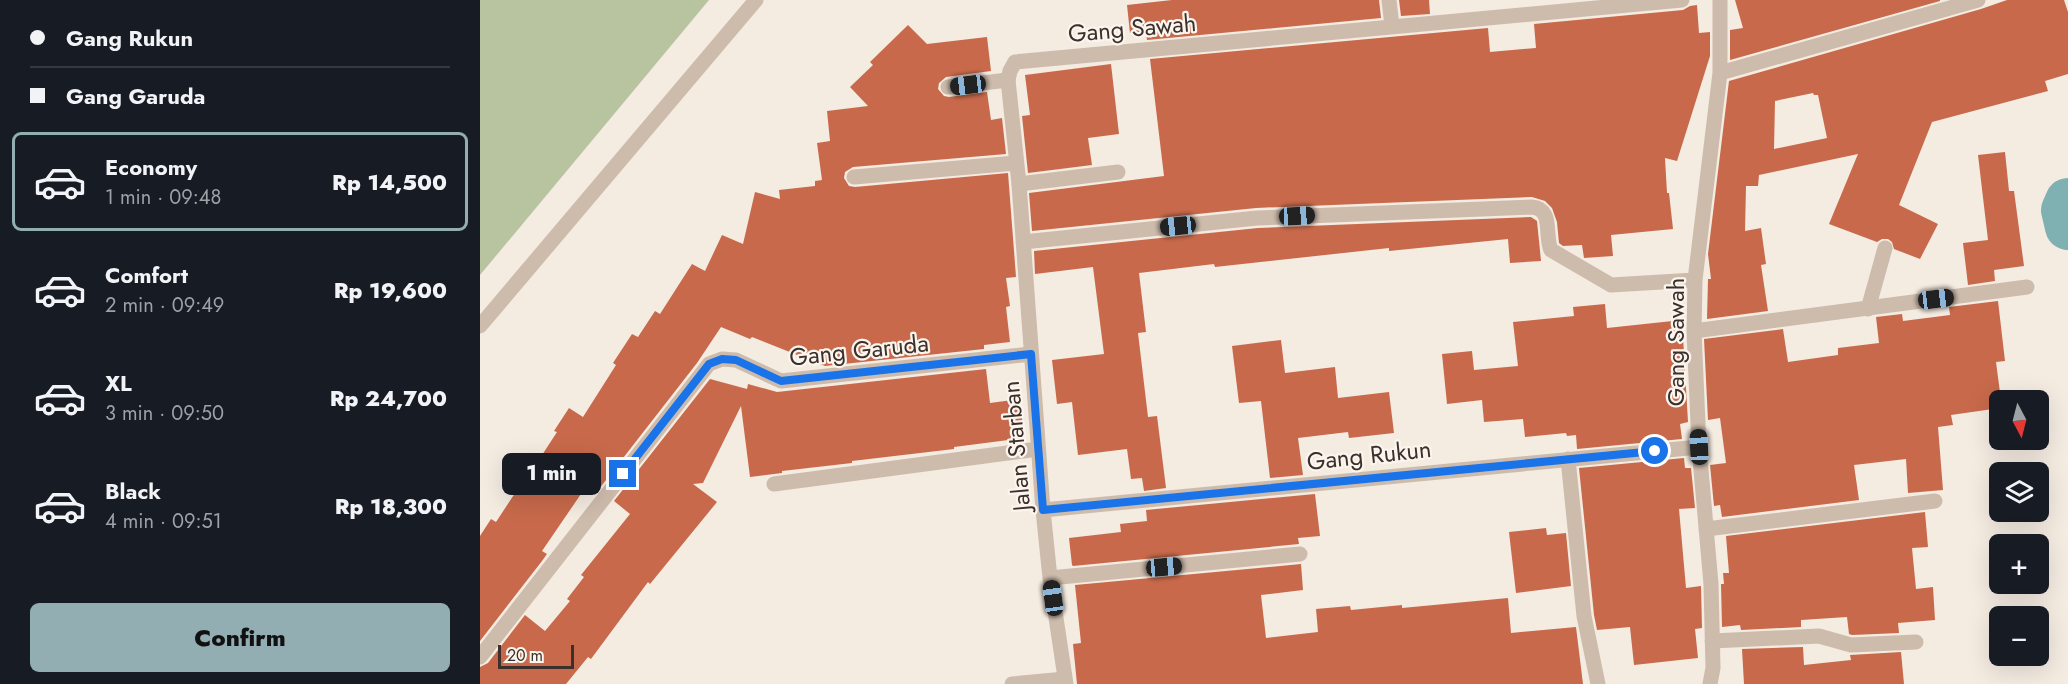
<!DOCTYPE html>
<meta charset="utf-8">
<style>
:root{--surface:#171b24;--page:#242831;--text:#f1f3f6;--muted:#9ea1a6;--line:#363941;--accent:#92aeb2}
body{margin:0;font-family:Jost,sans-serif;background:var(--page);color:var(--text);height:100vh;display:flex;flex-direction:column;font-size:22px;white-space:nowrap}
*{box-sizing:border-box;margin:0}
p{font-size:20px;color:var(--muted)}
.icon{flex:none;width:33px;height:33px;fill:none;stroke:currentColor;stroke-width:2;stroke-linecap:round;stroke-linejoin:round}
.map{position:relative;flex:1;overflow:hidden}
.sheet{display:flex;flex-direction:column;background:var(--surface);width:480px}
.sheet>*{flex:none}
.top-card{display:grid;align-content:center;height:132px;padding:0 30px;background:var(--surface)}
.needle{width:39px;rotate:173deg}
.tools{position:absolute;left:1509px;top:390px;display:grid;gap:12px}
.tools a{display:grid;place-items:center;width:60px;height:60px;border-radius:9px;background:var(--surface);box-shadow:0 6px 24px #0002;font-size:30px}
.scale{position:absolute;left:18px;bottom:15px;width:76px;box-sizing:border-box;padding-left:6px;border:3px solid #3b302b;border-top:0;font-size:16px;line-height:21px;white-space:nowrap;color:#3b302b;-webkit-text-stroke:4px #fbf5ee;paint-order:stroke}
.end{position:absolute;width:27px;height:27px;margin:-14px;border:8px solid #1a73e8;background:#fff;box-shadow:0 0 0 3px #fff}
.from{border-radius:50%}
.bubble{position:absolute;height:42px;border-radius:9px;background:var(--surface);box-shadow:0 6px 24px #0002;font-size:20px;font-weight:800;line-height:42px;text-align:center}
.car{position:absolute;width:18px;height:36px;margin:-18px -9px;border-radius:8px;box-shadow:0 0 4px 2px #0007;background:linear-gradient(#222 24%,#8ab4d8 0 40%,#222 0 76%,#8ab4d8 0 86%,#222 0)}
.top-card b{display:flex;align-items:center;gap:21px;height:57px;font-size:22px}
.top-card b+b{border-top:2px solid var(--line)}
.top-card i{width:15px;height:15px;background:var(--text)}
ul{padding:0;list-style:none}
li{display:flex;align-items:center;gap:18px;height:99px;margin:0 12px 9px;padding:0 18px;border:3px solid transparent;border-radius:9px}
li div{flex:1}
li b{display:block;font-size:22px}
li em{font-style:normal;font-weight:800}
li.active{border-color:var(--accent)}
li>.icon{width:54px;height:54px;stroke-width:1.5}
.action{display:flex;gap:12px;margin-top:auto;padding:12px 30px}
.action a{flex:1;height:69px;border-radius:9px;background:var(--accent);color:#111;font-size:24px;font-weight:800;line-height:69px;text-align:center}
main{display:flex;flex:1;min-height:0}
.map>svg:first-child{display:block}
.green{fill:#b8c4a0}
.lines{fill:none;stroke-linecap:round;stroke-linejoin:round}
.river{stroke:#7fb0b2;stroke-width:46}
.building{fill:#c8694b;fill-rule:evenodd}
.lane{stroke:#cdbbac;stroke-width:15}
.street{stroke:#cdbbac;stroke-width:15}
.route{stroke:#1a73e8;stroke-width:8}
.labels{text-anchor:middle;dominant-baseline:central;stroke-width:4.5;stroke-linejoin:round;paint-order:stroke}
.street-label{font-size:24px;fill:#3b302b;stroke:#fbf5ee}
</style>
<main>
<section class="sheet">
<div class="top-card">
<b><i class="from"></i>Gang Rukun</b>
<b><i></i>Gang Garuda</b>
</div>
<ul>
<li class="active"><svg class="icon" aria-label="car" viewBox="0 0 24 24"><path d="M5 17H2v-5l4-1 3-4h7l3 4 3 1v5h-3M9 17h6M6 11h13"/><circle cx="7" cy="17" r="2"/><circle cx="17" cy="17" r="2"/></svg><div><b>Economy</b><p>1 min · 09:48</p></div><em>Rp 14,500</em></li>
<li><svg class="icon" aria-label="car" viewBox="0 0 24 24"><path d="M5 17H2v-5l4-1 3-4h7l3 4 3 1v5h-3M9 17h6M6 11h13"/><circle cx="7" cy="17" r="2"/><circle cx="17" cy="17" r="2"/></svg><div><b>Comfort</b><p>2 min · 09:49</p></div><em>Rp 19,600</em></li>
<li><svg class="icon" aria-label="car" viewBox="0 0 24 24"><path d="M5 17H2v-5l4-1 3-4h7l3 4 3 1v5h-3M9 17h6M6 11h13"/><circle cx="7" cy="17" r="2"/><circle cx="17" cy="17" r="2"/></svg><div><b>XL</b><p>3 min · 09:50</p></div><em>Rp 24,700</em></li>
<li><svg class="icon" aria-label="car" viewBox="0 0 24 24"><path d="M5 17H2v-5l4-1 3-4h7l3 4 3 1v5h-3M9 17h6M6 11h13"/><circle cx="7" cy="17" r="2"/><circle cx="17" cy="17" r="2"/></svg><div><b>Black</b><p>4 min · 09:51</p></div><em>Rp 18,300</em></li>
</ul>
<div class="action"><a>Confirm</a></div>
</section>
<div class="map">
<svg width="1588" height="684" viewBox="0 0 1588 684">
<rect width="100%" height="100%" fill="#f4ebe1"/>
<path class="green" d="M0 0H229L0 275Z"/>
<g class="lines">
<path class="river" d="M1588 201 1584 210 1588 227"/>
</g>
<path class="building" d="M692 0H899L901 18 667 40 666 32 650 33 647 5Z
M919 0H949L950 14 921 16Z
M1255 0H1460V1L1250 60V30L1263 28Z
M1527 0H1584L1588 12V74L1565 81 1568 91 1452 122 1419 205 1458 224 1440 259 1414 249 1412 242 1408 239H1402L1397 242 1349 224 1378 154 1279 175 1278 186H1266L1265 231 1281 228 1286 264 1281 265 1288 311 1227 319 1228 279H1231L1228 254 1249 81 1501 9ZM1333 93 1334 95H1338L1347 138 1294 149 1295 101Z
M1217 5 1219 33 1230 32V56L1197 161 1185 158 1187 193H1189L1193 229 1131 235 1133 256 1104 258 1102 245 1083 246 1079 243 1077 222 1072 208 1065 201 1052 197 776 208 552 231 549 193 684 176 670 59 1008 28 1010 52 1056 48 1054 24 1203 10 1210 6Z
M428 25 447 44 507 37 511 71 466 77 459 83 458 89 464 96 469 97 507 92 511 120 522 118 526 154 373 167 365 172 364 178 369 186 375 187 528 173 536 277 526 278 530 306 526 307 530 342 504 345V349L345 366 272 337 270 339 241 327 217 363 119 489 114 485 108 494 103 491 62 551 67 554 62 561 0 641V536L11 519 16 522 39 487 37 486 49 467 53 469 77 432 74 431 89 408 103 417 136 365 133 363 152 334 158 337 175 311 180 314 212 264 225 271 242 235 263 244 275 192 300 199 299 190 335 186V181L342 180 337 143 350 141 347 111 388 106 370 87 393 65 390 62Z
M631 64 639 134 608 138 612 165 548 173 542 116 550 115 545 75Z
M1525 152 1529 191H1534L1544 266 1514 270 1515 281 1488 285 1483 243 1508 240 1498 155Z
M1051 217 1057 221 1061 261 1030 263 1028 239 909 251V248L735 267 734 264 659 273 666 332 658 333 668 417 677 416 686 488 664 491 662 478 651 479 647 449 598 455 592 402 577 404 572 360 624 354 613 267 555 274 554 251 778 228Z
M1518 301 1525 361 1516 362 1521 400H1520V408L1471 415 1473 425 1458 427 1463 490 1428 493 1426 459 1374 465 1379 500 1242 517 1240 505 1234 506 1230 465 1246 463 1240 418 1228 420 1224 339 1303 329 1308 362 1358 355V348L1399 343 1396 317 1422 314 1423 321 1470 315 1469 307Z
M1125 304 1127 328 1202 320 1208 422 1200 424 1202 439 1097 449 1096 435 1087 436 1086 433 1045 437 1043 419 1004 422 1002 400 967 404 962 354 992 351 994 370 1038 366 1033 322 1094 316 1093 307Z
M801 340 805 373 855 367 858 398 909 392 914 433 869 438 868 432 818 438 823 475 790 478 781 401 759 403 752 346Z
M506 369 510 403 540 399 544 438 474 447V449L372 461V463L302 471V473L270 477 261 406 223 483 213 484 237 502 170 584 168 582 111 659 108 657 86 684H0V667L8 663 45 615 65 631 90 601 87 599 104 577 101 575 150 514 134 501 230 379 267 389 268 384 297 392Z
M1204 458 1205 468H1211L1215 508 1199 509 1206 588 1221 586 1222 628 1215 629 1218 658 1154 665 1150 627 1117 630 1114 615 1099 468Z
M835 494 840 536 818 538 819 544 593 566 592 565 589 538 641 532 640 524 667 521 666 510Z
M1445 512 1448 547 1432 548 1436 589 1453 587 1455 620 1418 623 1419 633 1372 635 1369 634 1367 617 1321 620V627L1261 630 1260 625 1242 627 1241 584H1244L1243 573H1249L1246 536Z
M1066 528 1067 535 1086 533 1091 586 1036 593 1029 532Z
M821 564 823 590 781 595 786 638 838 632 836 609 870 606 871 610 922 605V608L1028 598 1031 633 1096 627 1103 684H597L593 644 601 643 595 585Z
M1323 647 1324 665 1371 660 1370 655 1421 652 1424 684H1264L1262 649Z"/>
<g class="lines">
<path class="lane" d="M468 87 528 80
M539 184 638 172
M1388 309 1405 248
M0 326 276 0"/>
<path class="street" d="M909 0 912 26
M1240 73 1498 0
M374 177 536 163
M543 242 777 218 1052 207C1074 209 1064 235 1071 250L1131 285 1215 280
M1214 331 1547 287
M1088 459 1104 616 1118 684
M294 484 558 449
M563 510 1219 447
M1226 529 1455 501
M570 578 820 554
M1232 641 1339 636 1371 645 1436 642
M0 657 229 364 242 359 256 360 301 381 551 354
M532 684 585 679
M586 684 570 578 563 510 539 184 528 80 530 71 535 62 1202 0
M1230 684 1233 668 1231 584 1219 447 1214 331 1215 280 1240 73V0"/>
</g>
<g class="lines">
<path class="route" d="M143 474 229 364 242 359 256 360 301 381 551 354 563 510 1175 451"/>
</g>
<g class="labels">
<g class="street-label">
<text transform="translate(652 28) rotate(-5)">Gang Sawah</text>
<text transform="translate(1195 342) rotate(-90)">Gang Sawah</text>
<text transform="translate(379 350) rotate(-6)">Gang Garuda</text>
<text transform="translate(536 446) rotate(-95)">Jalan Starban</text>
<text transform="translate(889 455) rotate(-6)">Gang Rukun</text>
</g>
</g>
</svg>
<div class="tools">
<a><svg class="needle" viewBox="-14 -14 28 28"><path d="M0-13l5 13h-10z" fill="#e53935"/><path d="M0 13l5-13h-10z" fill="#9ea1a6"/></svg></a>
<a><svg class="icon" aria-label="layers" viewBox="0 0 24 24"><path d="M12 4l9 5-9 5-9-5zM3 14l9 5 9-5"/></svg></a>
<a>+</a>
<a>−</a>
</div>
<div class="scale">20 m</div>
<i class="end from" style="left:1175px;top:451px"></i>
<i class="end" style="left:143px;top:474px"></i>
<div class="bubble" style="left:22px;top:453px;width:99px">1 min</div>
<i class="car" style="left:488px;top:85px;rotate:263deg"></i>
<i class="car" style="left:817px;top:216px;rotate:87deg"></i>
<i class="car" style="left:698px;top:226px;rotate:264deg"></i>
<i class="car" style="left:1456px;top:299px;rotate:83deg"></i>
<i class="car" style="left:1219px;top:447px;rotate:357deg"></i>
<i class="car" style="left:684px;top:567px;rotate:85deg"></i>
<i class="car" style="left:573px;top:598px;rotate:352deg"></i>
</div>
</main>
